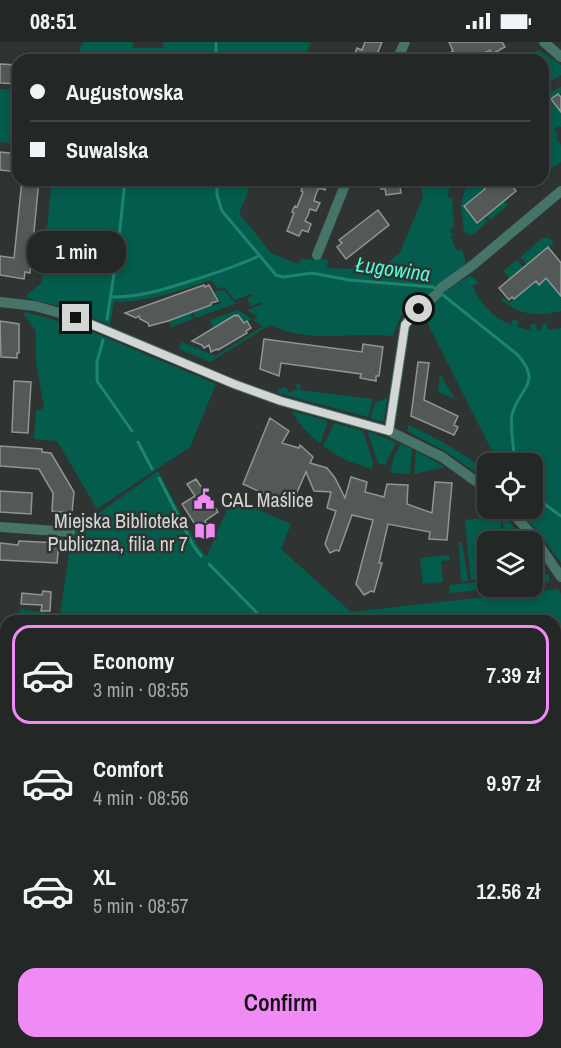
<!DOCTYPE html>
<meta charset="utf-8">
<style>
:root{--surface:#232726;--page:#2b2f2e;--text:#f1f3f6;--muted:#a3a5a7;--line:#404443;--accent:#f08bf5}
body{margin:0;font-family:"Archivo Narrow",sans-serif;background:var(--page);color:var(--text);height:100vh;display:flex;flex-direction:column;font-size:22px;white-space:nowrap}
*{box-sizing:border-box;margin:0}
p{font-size:20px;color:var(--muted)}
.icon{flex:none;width:33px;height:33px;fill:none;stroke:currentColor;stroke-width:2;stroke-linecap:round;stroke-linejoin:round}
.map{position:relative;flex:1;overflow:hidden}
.drawer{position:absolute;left:0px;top:573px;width:561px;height:434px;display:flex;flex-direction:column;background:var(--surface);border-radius:18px 18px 0 0;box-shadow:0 3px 9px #0003,0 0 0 2px var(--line)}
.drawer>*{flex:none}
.hud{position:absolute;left:12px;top:12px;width:537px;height:132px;border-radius:18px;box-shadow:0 3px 9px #0003,0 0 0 2px var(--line);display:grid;align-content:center;height:132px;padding:0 18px;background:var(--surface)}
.buttons{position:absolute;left:477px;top:411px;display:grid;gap:12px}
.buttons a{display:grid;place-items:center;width:66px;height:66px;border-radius:12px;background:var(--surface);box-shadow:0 3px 9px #0003,0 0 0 2px var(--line);font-size:30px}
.end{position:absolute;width:27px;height:27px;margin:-14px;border:8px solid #d3d6d5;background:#111;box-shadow:0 0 0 3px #111}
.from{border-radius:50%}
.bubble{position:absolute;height:42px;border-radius:18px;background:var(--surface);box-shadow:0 3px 9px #0003,0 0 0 2px var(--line);font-size:20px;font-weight:600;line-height:42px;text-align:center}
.hud b{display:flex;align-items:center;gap:21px;height:57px;font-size:22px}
.hud b+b{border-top:2px solid var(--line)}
.hud i{width:15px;height:15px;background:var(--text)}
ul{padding:10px 0 0;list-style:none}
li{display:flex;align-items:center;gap:18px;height:99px;margin:0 12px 9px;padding:0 6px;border:3px solid transparent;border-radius:18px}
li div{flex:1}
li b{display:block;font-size:22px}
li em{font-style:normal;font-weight:600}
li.active{border-color:var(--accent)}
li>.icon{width:54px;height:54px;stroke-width:1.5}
.cta{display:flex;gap:12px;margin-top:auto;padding:12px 18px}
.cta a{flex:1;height:69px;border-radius:18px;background:var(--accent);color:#111;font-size:24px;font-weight:600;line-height:69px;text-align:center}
.status{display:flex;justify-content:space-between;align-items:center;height:42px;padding:0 30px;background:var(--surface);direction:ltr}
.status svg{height:16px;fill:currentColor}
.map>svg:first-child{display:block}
.green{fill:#045c4c}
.water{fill:#1d8470}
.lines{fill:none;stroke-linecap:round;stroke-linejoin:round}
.stream{stroke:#1d8470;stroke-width:3}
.building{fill:#535957;stroke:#8f9594;stroke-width:1.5}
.minor{stroke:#477469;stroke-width:10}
.tertiary{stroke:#477469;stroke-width:12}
.rail{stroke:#9fa3a2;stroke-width:3;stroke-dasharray:3 6;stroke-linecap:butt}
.route{stroke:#d3d6d5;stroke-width:8}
.labels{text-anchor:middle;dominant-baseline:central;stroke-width:5;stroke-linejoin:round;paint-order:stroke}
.poi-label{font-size:20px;fill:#d3d6d5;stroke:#2f3433;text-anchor:start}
.water-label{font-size:21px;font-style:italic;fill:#4ffed9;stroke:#2f3433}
</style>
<div class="status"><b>08:51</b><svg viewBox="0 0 49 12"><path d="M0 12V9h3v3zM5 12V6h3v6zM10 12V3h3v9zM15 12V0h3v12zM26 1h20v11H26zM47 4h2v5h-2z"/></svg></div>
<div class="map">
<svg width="561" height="1006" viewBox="0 0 561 1006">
<rect width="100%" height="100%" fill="#2f3433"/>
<path class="green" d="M83 0H133V6H163V0H311L304 18H76Z
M539 8 561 23V33L543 44V18H523Z
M561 45V51L551 57 561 70V85L559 84 554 88 559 93 556 96 561 103V120L543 133V54Z
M0 47 18 48V102L0 100Z
M52 138H253L239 171 271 211 298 222 301 217 317 218 319 215 329 219 326 226 380 228 400 210 423 155 419 138H450L448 156H452L454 185 450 187 451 192H457L451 194 456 209 462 207 466 221 406 275 401 273 393 294C351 290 309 302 270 283L210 320 179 307 182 300 215 314 263 284 253 278 258 275 247 268 263 262 261 260 251 264 247 256 253 254 252 252 235 258 224 245 218 247 211 238C179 249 149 260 114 260L110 283 74 268 26 256 27 253 41 241Z
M467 138H479L483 144 494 147 470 172 477 181 484 175 487 180 474 192 469 193 464 189 461 164Z
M504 158 508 163 490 178 485 172Z
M543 196H549L554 201 527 223 520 215Z
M517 218 526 228 510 237 503 229Z
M546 227 561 254V269C539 275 520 273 501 258L504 256 509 261 536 239 539 242 544 238 540 233Z
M469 234 474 235 478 241 472 244C481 261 492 275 511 283L513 277 519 279 517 285 530 288 531 282H536L537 288H541L542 282H547V288L561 286V521L543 496 518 467 532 466V422L498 421 423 272 439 255 441 256 446 248Z
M224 248 235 261 246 258 195 276 193 268H197L221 261 213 250Z
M238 268 252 277 244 281 238 273H235L221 284 220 282 213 286 210 278Z
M25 270 83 286 216 342 190 405 97 467 57 399 34 397 36 369 44 366 36 321V289L24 273Z
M191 271 193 277 171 285 168 276Z
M440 332 455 357 438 350Z
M300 341V348L373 357 368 375 278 351 279 347 286 345 289 351 298 347 296 342Z
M385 355 387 358 384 378 380 379 370 376 375 360 384 358Z
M291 369 328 379 320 402 303 386Z
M334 381 363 389 373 420 372 427 345 418 323 404Z
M409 383C437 396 463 411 487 430V438L445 409 407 389Z
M370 390 396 401 385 423 378 421 368 391Z
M401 402 412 407 410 432 390 431 394 414Z
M416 409 445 425 414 432Z
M158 429 199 506 207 514 232 456 291 482 281 507 351 570 558 547 561 552V639L555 642V579H59L72 490Z
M502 472 526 499H505Z
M500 474 503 499 488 500 487 537 471 538 465 478Z
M459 500H462L468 539 461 540Z
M533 507 534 509 547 529 533 531Z
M449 513 450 518 441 519 443 540 423 542 420 516Z
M549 532V540L533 542V534Z
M487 539 488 544 511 545 450 551 449 543Z
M20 567 54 572 53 579H18Z
M561 667V757L555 759V670Z
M561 962V1006H474L485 1001 555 1000V965Z
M95 1000H263L265 1006H91Z
M393 1001H455L444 1006H379Z"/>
<path class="water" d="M561 797V932L555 935V800Z
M243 1001V1000L393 1001 379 1006H244Z"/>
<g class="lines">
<path class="stream" d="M216 18V0
M217 138V153L222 169 276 233 283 235 312 231 349 238 433 245 518 313C543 343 519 345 512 373 510 385 514 408 515 422
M111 255C138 255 159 249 184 241 210 233 235 225 259 214
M107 277 118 206 125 138
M103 298 97 320V339L132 389
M138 400 152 427
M159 436 193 503 201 514
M532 453 561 474
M209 522 265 579
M239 579 241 575
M555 676 561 685"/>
</g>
<path class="building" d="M365 0H382L376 15 374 14 372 18H362L354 14 357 6 362 8Z
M449 0H502L505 5 492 12 490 8 477 15 479 18H439L453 9Z
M0 22 18 23V42L0 41Z
M558 52 561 55V70L551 57Z
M0 110 18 112V130L0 128Z
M22 138H39L30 231 25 230 24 237 0 233V214L14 216Z
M305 138H323L328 140 325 148 319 146 316 152 314 159 320 161 316 169 310 167 308 173 305 179 311 182 308 190 302 188 299 194 287 189 294 171 292 170 293 167 295 164 297 165 303 150 301 149Z
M385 138H399L401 151 386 153 385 147H381L380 139Z
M478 138H507L516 149 477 181 464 164 485 147Z
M378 168 389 183 346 217 337 205 342 201 339 198Z
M548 205 561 221V254L546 236 539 243 536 239 514 257 512 255 509 258 499 246Z
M204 243 205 245 209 243 218 259 211 261V263L168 279 149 284 148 281 140 277 139 274 136 276 125 271Z
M235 273 236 274 238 273 244 281 247 279 251 286 246 289 247 291 218 308 217 307 211 310 209 303 204 306 202 303 192 299Z
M0 279 19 282V311H17V316L1 315Z
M264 297 362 310 363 302 383 305 379 334H376V339L360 336 361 332 281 321 279 334 260 327Z
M418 320 429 321 424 358 458 374 454 383 458 385 454 393 411 374Z
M14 339 31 340 28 391 12 390Z
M270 376 289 389 282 401 299 406 300 403 313 415 310 421 327 426 335 436 345 456 351 435 367 440 365 450 384 455 387 442 408 443 407 462 432 471 435 440 452 441 447 498 429 497 430 490 388 482 379 521H382L374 550 371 549 364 553 356 542 373 478 352 473 339 509 336 508 330 511 325 502 336 469 327 466 331 450 314 449 306 430 291 464 243 442Z
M0 404 42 407V410L51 411 74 450 72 471 52 469 53 451 39 427 0 424Z
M196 437 218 470 205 479 212 490 203 495 182 462 195 454 187 442Z
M0 449 32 451 31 472 0 470Z
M19 499 59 501 57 521 0 518V501L18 503Z
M43 549 51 550 50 569H41L42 563 21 562 22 551 42 553Z"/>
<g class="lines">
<path class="minor" d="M544 0 561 15
M397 18 405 0
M317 213 347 138
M441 246 473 223 561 149
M0 260 35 264 77 276 234 342 281 359 389 389 442 415 488 448
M389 389 405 283 411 274 437 252
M508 466 533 494 561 535
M0 485 70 490
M0 787H6
M0 874H6"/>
<path class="tertiary" d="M555 664 561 661
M0 901 6 900"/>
<path class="rail" d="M555 961 561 958
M452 1006 463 1000"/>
</g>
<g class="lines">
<path class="route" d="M76 276 234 342 281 359 389 389 405 283 419 267"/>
</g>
<defs>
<g id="civic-bare" transform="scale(1.62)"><path d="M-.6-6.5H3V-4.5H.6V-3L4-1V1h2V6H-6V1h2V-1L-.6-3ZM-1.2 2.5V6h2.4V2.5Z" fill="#f08bf5" stroke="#2f3433" stroke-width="2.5" paint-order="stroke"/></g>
<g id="library-bare" transform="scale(1.62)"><path d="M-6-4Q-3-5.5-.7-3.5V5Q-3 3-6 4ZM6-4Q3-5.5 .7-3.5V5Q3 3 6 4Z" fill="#f08bf5" stroke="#2f3433" stroke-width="2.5" paint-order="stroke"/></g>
</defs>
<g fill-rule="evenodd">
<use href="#civic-bare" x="204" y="457"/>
<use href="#library-bare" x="205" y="489"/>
</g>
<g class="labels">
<g class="poi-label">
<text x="221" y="457">CAL Maślice</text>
<text x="188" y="478" text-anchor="end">Miejska Biblioteka<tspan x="188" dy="23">Publiczna, filia nr 7</tspan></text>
</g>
<g class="water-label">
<text transform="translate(393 227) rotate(8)">Ługowina</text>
</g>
</g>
</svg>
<div class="buttons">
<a><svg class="icon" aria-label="locate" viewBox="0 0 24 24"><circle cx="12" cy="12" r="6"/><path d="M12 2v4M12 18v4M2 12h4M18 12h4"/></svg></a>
<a><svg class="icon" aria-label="layers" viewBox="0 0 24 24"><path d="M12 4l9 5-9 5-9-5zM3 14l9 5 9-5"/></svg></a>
</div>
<i class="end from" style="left:419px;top:267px"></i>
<i class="end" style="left:76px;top:276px"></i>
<div class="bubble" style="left:27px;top:189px;width:99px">1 min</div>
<div class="hud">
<b><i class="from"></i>Augustowska</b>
<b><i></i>Suwalska</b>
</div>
<section class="drawer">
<ul>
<li class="active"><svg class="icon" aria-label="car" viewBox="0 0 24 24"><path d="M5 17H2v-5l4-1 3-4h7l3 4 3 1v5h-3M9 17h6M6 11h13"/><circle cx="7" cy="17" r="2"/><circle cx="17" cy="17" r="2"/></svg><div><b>Economy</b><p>3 min · 08:55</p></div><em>7.39 zł</em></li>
<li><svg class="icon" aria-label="car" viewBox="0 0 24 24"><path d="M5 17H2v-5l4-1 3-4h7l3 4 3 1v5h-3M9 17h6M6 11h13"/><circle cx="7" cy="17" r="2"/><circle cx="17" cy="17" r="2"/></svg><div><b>Comfort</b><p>4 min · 08:56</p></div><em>9.97 zł</em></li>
<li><svg class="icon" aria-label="car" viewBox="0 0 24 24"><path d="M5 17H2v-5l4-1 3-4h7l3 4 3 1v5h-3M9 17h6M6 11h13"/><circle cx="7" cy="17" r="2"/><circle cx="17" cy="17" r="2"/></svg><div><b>XL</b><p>5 min · 08:57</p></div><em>12.56 zł</em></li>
</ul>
<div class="cta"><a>Confirm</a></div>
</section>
</div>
